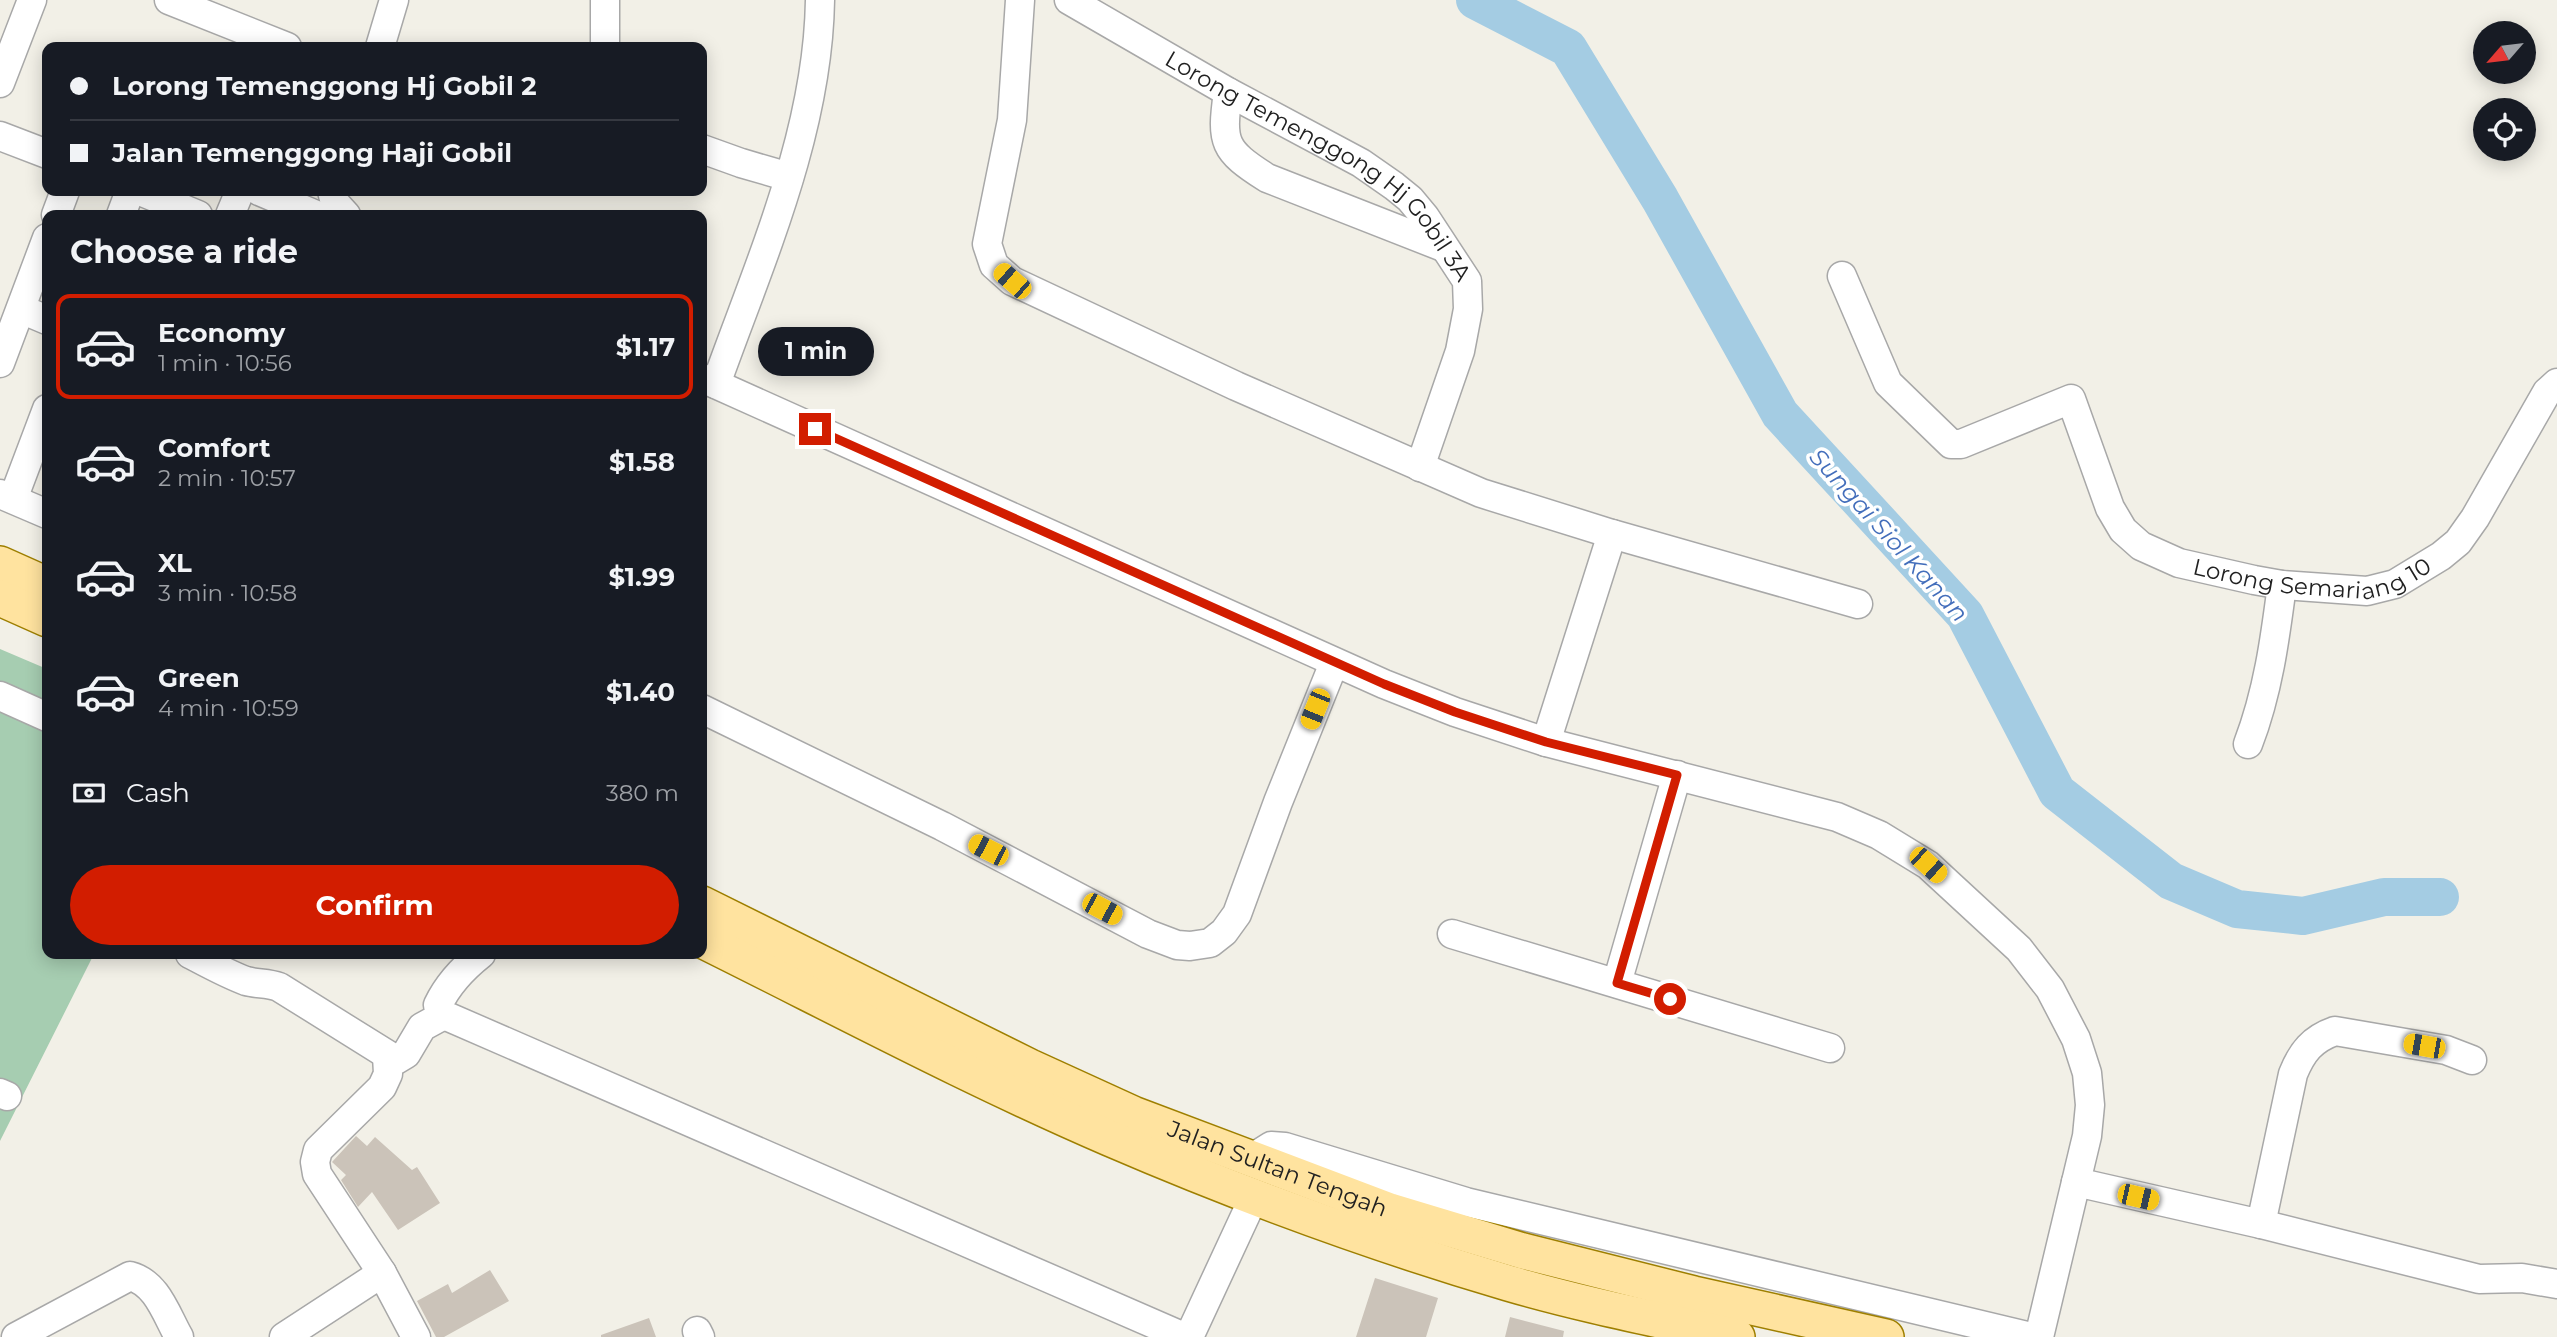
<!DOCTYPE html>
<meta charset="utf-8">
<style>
:root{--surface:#171b24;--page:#242831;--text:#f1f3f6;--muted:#9ea1a6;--line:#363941;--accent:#d21d00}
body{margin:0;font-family:Montserrat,sans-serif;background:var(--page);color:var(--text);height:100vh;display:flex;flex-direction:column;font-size:26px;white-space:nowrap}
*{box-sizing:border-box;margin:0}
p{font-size:23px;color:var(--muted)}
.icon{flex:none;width:38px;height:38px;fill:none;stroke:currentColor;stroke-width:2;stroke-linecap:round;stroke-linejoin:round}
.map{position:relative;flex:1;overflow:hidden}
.sheet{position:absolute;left:42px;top:210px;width:665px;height:749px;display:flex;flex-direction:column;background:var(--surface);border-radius:14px;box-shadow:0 4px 18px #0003}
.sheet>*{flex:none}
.top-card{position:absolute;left:42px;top:42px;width:665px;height:154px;border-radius:14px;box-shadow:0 4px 18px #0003;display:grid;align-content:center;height:154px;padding:0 28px;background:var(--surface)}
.needle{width:46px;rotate:242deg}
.controls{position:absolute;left:2473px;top:21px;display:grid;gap:14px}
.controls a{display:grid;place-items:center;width:63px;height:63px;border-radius:50%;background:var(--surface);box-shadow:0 4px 18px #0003;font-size:35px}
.end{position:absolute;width:32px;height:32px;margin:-16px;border:9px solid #d21d00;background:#fff;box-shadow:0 0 0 4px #fff}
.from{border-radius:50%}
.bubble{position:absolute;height:49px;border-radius:24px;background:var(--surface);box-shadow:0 4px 18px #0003;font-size:23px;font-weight:700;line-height:49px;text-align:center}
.car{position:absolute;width:21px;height:42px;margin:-21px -10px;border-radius:9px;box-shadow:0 0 5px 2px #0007;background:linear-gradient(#f5c518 24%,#345 0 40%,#f5c518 0 76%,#345 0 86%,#f5c518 0)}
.top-card b{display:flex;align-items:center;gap:24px;height:66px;font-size:26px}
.top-card b+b{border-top:2px solid var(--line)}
.top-card i{width:18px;height:18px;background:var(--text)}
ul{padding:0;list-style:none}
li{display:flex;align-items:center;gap:21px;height:105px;margin:0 14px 10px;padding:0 14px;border:4px solid transparent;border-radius:14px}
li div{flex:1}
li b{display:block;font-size:26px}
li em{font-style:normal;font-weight:700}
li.active{border-color:var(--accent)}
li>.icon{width:63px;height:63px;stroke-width:1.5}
h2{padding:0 28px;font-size:32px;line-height:84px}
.pay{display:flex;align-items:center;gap:18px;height:77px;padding:0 28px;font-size:26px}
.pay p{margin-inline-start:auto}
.cta{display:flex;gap:14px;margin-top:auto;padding:14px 28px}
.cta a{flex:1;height:80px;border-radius:42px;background:var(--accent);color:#fff;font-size:28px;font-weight:700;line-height:80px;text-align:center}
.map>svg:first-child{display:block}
.cemetery{fill:#a6cdb1}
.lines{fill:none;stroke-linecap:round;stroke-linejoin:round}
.river{stroke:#a4cce3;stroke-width:38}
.building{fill:#cbc3b9}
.minor-casing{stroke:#a8a8a8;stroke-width:31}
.major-casing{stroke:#9e7f00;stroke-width:38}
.minor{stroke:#fff;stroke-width:28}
.major{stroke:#ffe39f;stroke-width:35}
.route{stroke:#d21d00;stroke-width:9}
.labels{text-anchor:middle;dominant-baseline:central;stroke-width:7;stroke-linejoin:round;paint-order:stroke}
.street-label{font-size:23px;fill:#212121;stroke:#fff}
.water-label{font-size:24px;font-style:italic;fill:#436ebb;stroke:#fff}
</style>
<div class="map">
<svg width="2557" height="1337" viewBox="0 0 2557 1337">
<rect width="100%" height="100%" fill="#f2f0e7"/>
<path class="cemetery" d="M0 649 47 669V954H94L0 1141Z"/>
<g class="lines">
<path class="river" d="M1475 0 1568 48 1660 199 1780 414 1965 615 2057 792 2171 881 2237 909 2303 916 2384 897H2440"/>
</g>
<path class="building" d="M356 1136 367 1146 375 1137 412 1170 417 1167 440 1203 398 1230 372 1192 358 1207 341 1180 346 1175 332 1162Z
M490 1270 509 1301 444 1337H436L417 1301 448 1284 452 1293Z
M1375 1278 1438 1298 1426 1337H1356Z
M1510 1317 1564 1331 1563 1337H1505Z
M649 1318 656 1337H601V1335Z"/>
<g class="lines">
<g class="minor-casing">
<g id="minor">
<path d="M169 0 287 47"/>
<path d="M605 0V47"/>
<path d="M1020 0 1012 120 987 244 994 265 1012 281 1236 386 1481 493 1612 534 1858 604"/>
<path id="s1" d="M1069 0 1228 92 1361 163 1394 186 1410 199 1425 217 1467 281 1468 309 1460 351 1420 467"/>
<path d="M380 47 394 0"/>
<path d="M0 83 32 0"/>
<path d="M1228 92C1221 143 1223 150 1267 178L1443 247"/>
<path d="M0 136 47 154"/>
<path d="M702 149 741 163 789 177"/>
<path d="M140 191 198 215"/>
<path d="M259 191 316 215"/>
<path d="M332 191 335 203 346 215"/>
<path d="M56 215 65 191"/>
<path d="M121 215 130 191"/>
<path d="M230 215 240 191"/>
<path id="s2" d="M1842 276 1888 383 1951 444H1961L2071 399 2110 508 2123 530 2141 546 2179 563 2254 580 2282 585 2367 591 2395 584 2441 556 2458 542 2475 518 2547 392 2557 383"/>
<path d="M21 309 47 320"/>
<path d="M0 363 47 238"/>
<path d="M702 378 1384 684 1455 712 1546 742 1837 817 1879 835 1928 865 2019 949 2050 989 2076 1039 2087 1073 2090 1105 2087 1136 2039 1337"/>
<path d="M716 384C760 261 818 133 820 0"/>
<path d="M0 494 47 514"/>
<path d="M13 499 47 409"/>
<path d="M0 696 47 717"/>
<path d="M702 709 942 826 1148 934 1177 945 1190 946 1210 943 1224 932 1237 914 1278 802 1334 663"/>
<path d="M1546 742 1612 534"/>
<path d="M2248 744C2268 692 2275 639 2282 585"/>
<path d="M1452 934 1830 1048"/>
<path d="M190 954C209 964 227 974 246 981 257 984 268 983 279 987L396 1060 406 1054 422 1027 444 1015"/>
<path d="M481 954C462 969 448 984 438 1005L444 1015 1184 1337"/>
<path d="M1617 983 1677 775"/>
<path d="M387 1055 388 1074 382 1087 318 1150 315 1162 317 1174 382 1273 416 1337"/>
<path d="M0 1093 7 1096"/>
<path d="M1252 1158 1271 1146 1285 1147 1466 1202 2031 1337"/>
<path d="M2076 1182 2261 1224 2479 1279 2522 1278 2557 1284"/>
<path d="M2261 1224 2293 1074C2302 1052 2312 1039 2335 1031L2446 1050 2472 1060"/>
<path d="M697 1331 700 1337"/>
<path d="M16 1337 130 1276C157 1283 166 1314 179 1337"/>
<path d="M284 1337 382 1273"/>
<path d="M1189 1337 1254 1197"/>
</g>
</g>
<g class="major-casing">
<g id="major">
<path d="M0 564 47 585"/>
<path d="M0 598 47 619"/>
<path id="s3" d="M702 904 1030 1067 1133 1114 1390 1211 1523 1251 1694 1294 1886 1337"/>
<path d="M702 940C837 1007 970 1078 1109 1138 1239 1194 1372 1243 1508 1283 1583 1305 1661 1320 1737 1337"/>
</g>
</g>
<use href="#minor" class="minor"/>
<use href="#major" class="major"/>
</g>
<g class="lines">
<path class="route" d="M815 429 1384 684 1455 712 1546 742 1677 775 1617 983 1670 999"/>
</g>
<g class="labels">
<g class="street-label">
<text stroke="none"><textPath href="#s1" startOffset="303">Lorong Temenggong Hj Gobil 3A</textPath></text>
<text stroke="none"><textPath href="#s2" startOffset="677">Lorong Semariang 10</textPath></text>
<text stroke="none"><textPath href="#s3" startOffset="634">Jalan Sultan Tengah</textPath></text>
</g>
<g class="water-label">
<text transform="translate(1889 535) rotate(48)">Sungai Siol Kanan</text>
</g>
</g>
</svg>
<div class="controls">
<a><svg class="needle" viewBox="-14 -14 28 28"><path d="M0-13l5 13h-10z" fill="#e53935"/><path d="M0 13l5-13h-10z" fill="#9ea1a6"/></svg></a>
<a><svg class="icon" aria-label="locate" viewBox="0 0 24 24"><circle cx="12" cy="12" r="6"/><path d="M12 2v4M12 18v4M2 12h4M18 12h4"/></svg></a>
</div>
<i class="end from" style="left:1670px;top:999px"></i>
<i class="end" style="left:815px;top:429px"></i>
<div class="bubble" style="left:758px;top:327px;width:116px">1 min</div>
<i class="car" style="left:1012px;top:281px;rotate:311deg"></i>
<i class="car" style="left:1315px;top:709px;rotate:202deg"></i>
<i class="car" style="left:988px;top:850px;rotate:297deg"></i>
<i class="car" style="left:1928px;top:865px;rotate:132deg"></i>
<i class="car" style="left:1102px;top:909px;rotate:118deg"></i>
<i class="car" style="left:2424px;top:1046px;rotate:280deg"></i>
<i class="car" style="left:2138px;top:1197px;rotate:103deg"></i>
<div class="top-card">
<b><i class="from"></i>Lorong Temenggong Hj Gobil 2</b>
<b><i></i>Jalan Temenggong Haji Gobil</b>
</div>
<section class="sheet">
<h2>Choose a ride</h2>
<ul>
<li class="active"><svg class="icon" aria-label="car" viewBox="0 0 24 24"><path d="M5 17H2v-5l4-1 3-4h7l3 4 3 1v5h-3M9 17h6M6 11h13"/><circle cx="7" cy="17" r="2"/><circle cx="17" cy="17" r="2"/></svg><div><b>Economy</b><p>1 min · 10:56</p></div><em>$1.17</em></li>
<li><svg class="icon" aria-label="car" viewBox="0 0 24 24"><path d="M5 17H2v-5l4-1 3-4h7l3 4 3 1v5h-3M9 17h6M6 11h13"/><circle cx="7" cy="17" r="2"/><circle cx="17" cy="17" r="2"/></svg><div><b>Comfort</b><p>2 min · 10:57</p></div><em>$1.58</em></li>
<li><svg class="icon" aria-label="car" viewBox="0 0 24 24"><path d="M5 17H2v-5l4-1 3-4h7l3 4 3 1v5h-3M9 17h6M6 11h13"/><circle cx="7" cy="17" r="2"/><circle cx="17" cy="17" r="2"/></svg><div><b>XL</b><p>3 min · 10:58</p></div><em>$1.99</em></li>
<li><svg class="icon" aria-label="car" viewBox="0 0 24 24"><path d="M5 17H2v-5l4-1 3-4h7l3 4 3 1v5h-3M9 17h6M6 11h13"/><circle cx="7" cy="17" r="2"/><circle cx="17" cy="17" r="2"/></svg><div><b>Green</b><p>4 min · 10:59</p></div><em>$1.40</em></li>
</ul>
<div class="pay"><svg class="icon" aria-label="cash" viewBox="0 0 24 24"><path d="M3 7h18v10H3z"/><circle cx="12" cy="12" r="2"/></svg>Cash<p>380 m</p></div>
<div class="cta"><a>Confirm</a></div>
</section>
</div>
